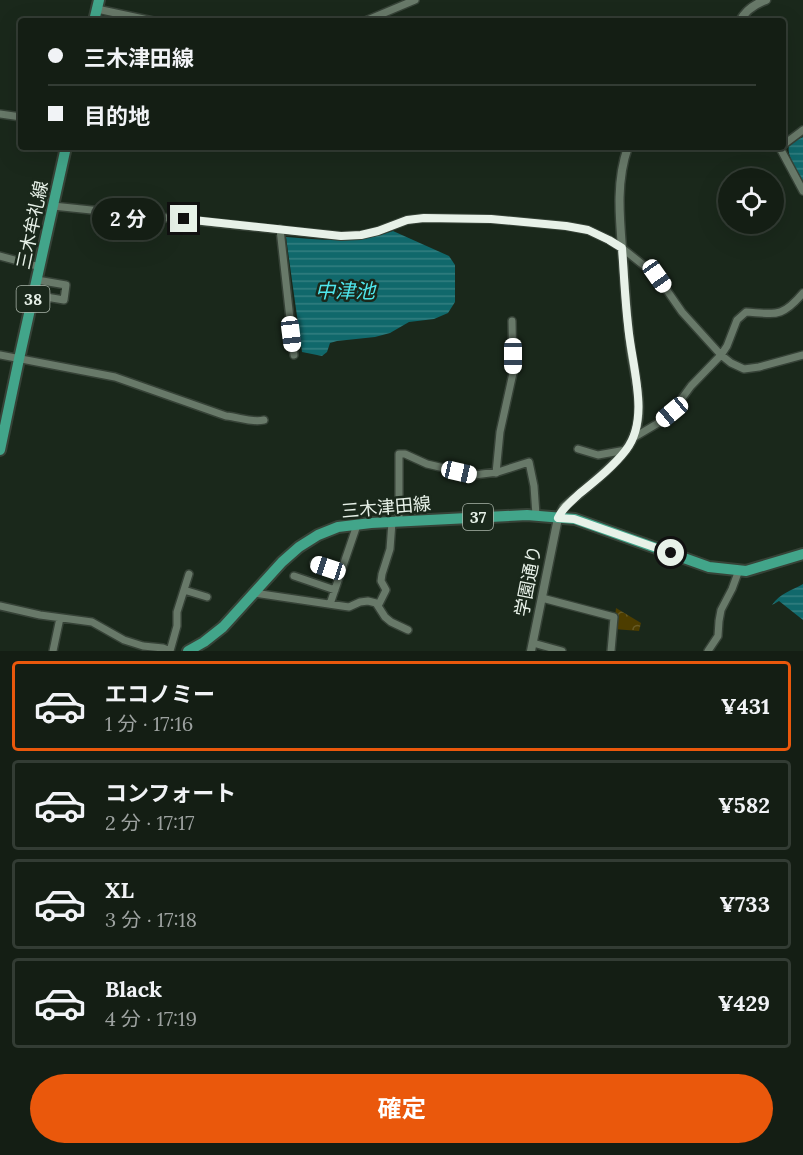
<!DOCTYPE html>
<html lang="ja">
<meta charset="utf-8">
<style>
:root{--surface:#141e14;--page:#212b22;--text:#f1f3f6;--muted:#9da2a0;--line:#333c34;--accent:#ea580c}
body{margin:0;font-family:Lora,"Noto Sans JP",serif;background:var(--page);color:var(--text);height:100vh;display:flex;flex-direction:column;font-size:22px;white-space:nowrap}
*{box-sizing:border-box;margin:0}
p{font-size:20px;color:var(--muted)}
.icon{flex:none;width:33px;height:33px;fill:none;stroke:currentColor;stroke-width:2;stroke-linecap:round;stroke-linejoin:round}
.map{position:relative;height:651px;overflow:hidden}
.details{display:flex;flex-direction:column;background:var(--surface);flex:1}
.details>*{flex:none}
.banner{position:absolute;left:18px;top:18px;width:768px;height:132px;border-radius:6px;box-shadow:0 6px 24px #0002,0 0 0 2px var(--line);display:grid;align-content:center;height:132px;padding:0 30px;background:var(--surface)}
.fabs{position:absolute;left:718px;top:168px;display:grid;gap:12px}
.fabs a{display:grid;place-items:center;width:66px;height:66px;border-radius:50%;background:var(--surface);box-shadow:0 6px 24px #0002,0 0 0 2px var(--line);font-size:30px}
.end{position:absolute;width:27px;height:27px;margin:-14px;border:8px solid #e7f1e8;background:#111;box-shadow:0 0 0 3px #111}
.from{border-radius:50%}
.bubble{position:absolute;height:42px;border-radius:21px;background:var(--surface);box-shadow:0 6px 24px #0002,0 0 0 2px var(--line);font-size:20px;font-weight:700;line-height:42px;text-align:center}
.car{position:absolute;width:18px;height:36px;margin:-18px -9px;border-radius:8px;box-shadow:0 0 4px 2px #0007;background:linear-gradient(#fff 24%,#345 0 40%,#fff 0 76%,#345 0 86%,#fff 0)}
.banner b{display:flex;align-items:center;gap:21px;height:57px;font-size:22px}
.banner b+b{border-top:2px solid var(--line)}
.banner i{width:15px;height:15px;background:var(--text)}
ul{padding:10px 0 0;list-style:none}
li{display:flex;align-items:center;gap:18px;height:90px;margin:0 12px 9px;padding:0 18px;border:3px solid var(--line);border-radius:6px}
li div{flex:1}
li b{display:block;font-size:22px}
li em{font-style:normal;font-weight:700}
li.on{border-color:var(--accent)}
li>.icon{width:54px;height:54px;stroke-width:1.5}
.cta{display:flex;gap:12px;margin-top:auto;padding:12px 30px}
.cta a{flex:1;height:69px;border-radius:36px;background:var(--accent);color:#fff;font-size:24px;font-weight:700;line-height:69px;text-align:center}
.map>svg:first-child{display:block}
.park{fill:url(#park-crowns)}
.water{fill:url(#water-rules)}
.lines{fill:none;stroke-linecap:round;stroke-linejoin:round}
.minor-casing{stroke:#364237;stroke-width:10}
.tertiary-casing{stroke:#364237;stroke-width:11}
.primary-casing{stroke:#364237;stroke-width:14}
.minor{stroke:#687969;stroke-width:7}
.tertiary{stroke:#687969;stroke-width:8}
.primary{stroke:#42a58a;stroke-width:10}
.route{stroke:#e7f1e8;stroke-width:8}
.labels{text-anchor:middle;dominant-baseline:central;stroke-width:5;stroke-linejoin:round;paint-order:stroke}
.shield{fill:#1a281b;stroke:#aab5aa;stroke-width:1.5}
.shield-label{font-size:16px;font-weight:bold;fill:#e7f1e8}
.street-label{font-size:18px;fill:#e7f1e8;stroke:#1a281b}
.water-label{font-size:20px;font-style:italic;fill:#4fe7ed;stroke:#1a281b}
</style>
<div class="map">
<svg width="803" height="651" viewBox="0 0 803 651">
<defs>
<pattern id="park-crowns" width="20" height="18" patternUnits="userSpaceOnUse" patternTransform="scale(1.5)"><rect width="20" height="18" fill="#4d3d00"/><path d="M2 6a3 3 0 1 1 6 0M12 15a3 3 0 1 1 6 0" fill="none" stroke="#675a25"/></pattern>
<pattern id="water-rules" width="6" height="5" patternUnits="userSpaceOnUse" patternTransform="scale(1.5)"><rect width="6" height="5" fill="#10686b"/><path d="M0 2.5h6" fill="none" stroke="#337e80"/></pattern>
</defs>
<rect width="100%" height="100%" fill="#1a281b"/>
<path class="park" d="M616 608 641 623 639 631 614 629Z"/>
<path class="water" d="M803 137V181C799 173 784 153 790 144 792 141 799 139 803 137Z
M393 231 449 256 455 265V302L448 313 434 319 409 322 390 333 375 337 337 341 330 343 327 352 322 356 302 352 286 237C322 240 358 244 393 231Z
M803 584V620L779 601 772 605C780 593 791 591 803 584Z"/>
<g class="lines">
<g class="minor-casing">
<path id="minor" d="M97 9 153 21
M365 21 415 0
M0 114 21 117
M783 145 803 130
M782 147 781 150 803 191
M53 206 341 236 361 235 378 231 407 220 424 218 491 219 566 226 588 230 609 240 622 248 657 276 682 312 721 355 731 363 744 369 759 367 803 355
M280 229 294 355
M0 256 40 267
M34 295 64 300 66 285 37 280
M0 355 115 377 226 416C239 417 251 423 264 420
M633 438 660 422 672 412 691 386 721 355 727 346 737 320 746 312C776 314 782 318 803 293
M578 449 598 455 626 450
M496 473 500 432 513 373 512 321
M399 521V454H405L427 464 474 475 498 472 529 462 534 486 536 515
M314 563 341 572
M294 576 335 590
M184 590 207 597
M254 593 342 606 349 607 360 602 368 601 376 603 385 617 391 622 408 630
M542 598 614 617 611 651
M330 604 357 525
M0 606 40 615 92 622 124 640 143 646 163 648 170 651
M378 606 386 590 381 581 382 574 390 549 392 522
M533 643 562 651
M53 651 60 618
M170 651 177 626V612L189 574
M708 651 718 636 719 621 721 610 732 589 739 570"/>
</g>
<g class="tertiary-casing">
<path id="tertiary" d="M740 21C745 11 755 4 766 0
M531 651 558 518 564 507C583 490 621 462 632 440 646 413 635 379 631 351 627 320 625 290 623 260 620 222 615 183 628 147"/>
</g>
<g class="primary-casing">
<path id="primary" d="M94 21 99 0
M0 450 19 359 66 147
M188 651 204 642 223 627 282 562 299 547 318 535 338 527 371 523 527 515 575 519 709 567 746 571 803 554"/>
</g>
<use href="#minor" class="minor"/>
<use href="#tertiary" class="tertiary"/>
<use href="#primary" class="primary"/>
</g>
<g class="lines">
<path class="route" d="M184 219 341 236 361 235 378 231 407 220 424 218 491 219 566 226 588 230 609 240 622 248C624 274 625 300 628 325 631 363 651 418 626 450 613 467 595 481 579 494 571 502 563 507 558 518L574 519 671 553"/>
</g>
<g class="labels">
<g class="shield">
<rect x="16.5" y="286" width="33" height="26" rx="4.5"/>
<rect x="463" y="504" width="30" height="26" rx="4.5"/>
</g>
<g class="shield-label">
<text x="33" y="299">38</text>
<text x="478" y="517">37</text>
</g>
<g class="street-label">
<text transform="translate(32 225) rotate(-78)">三木牟礼線</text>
<text transform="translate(386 507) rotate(-5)">三木津田線</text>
<text transform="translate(528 581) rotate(-79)">学園通り</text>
</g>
<g class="water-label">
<text x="345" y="290">中津池</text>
</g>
</g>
</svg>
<div class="fabs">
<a><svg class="icon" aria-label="locate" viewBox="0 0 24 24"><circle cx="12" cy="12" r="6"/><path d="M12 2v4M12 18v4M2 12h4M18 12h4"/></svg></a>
</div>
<i class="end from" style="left:671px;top:553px"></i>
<i class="end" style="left:184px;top:219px"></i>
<div class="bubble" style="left:92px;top:198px;width:72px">2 分</div>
<i class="car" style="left:657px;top:276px;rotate:145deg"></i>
<i class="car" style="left:291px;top:334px;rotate:173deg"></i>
<i class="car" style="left:513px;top:356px;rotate:180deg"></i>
<i class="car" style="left:672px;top:412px;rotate:230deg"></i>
<i class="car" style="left:459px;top:472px;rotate:103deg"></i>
<i class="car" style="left:328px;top:568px;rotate:288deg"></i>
<div class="banner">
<b><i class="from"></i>三木津田線</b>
<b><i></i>目的地</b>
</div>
</div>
<section class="details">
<ul>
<li class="on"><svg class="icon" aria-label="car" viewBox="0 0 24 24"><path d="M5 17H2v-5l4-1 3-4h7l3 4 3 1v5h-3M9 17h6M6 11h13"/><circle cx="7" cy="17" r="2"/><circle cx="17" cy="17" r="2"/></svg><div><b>エコノミー</b><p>1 分 · 17:16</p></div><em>¥431</em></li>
<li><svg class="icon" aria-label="car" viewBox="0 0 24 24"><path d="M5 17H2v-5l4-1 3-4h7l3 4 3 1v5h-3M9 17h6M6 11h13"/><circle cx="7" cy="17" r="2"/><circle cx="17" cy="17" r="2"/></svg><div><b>コンフォート</b><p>2 分 · 17:17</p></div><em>¥582</em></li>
<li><svg class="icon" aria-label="car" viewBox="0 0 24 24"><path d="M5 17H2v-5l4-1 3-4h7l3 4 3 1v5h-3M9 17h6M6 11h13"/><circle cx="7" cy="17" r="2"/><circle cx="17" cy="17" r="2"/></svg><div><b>XL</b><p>3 分 · 17:18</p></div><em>¥733</em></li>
<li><svg class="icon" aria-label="car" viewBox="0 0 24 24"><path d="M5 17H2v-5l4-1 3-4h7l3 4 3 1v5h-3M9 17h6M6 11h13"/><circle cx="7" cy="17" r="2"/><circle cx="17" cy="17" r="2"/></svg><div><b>Black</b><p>4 分 · 17:19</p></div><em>¥429</em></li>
</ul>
<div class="cta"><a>確定</a></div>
</section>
